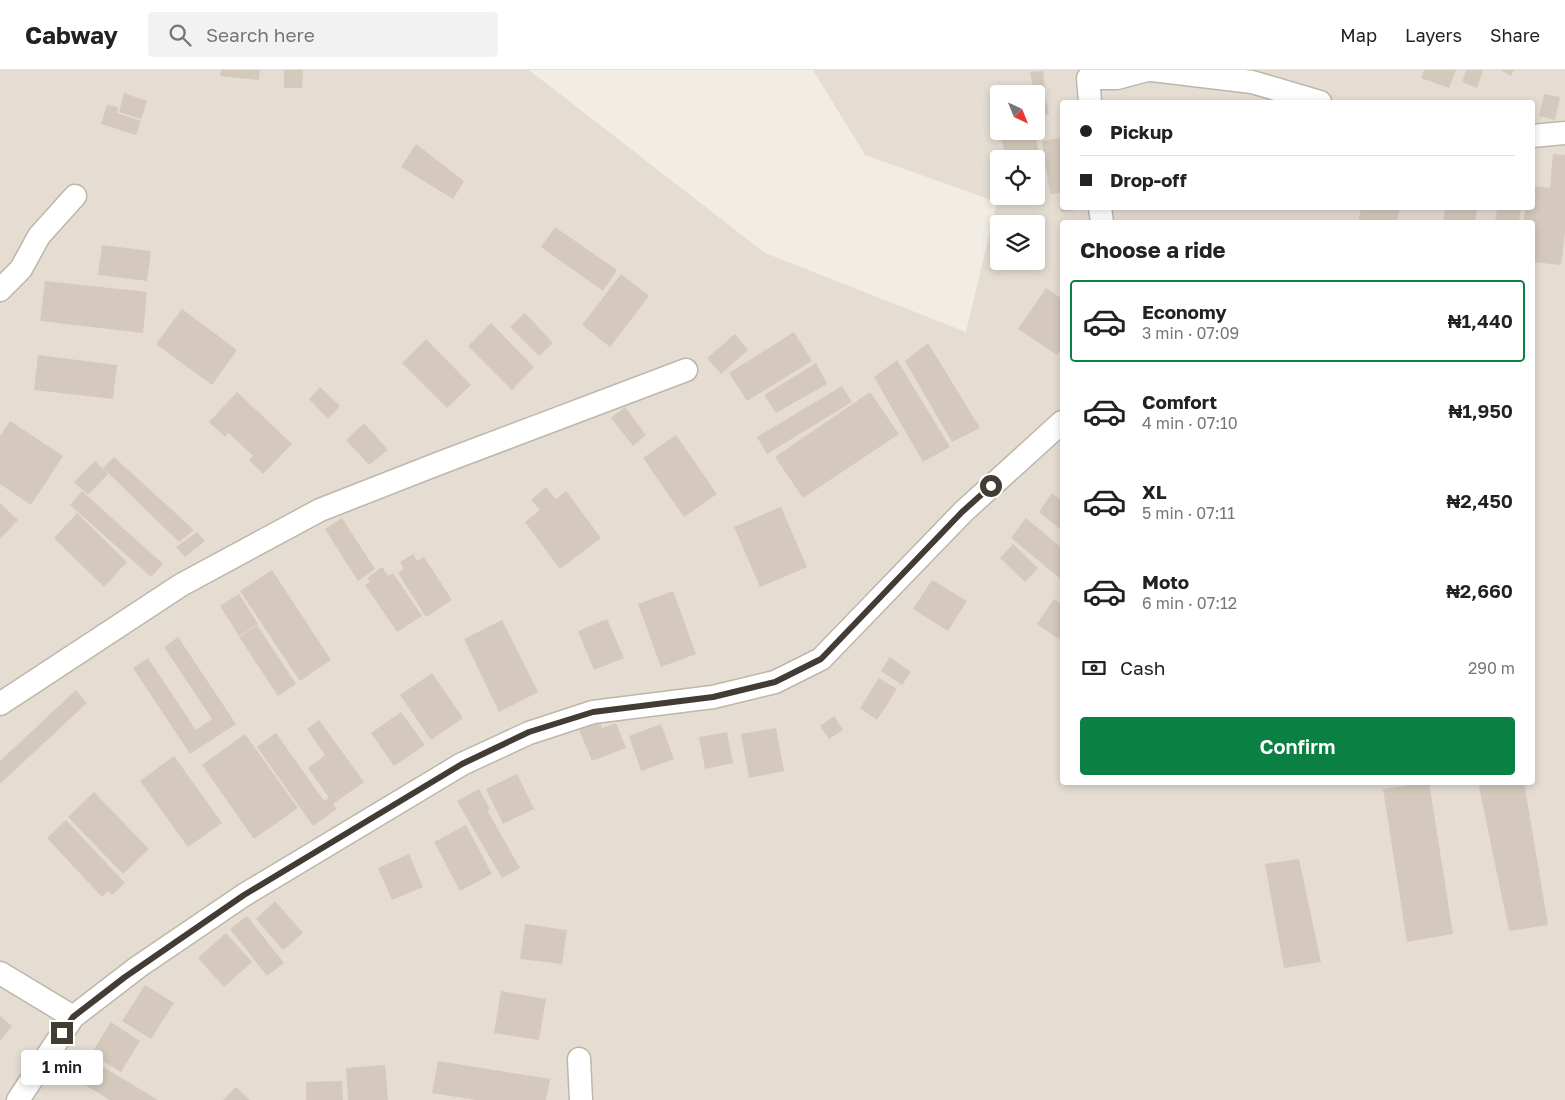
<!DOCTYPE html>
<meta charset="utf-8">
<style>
:root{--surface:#fff;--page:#f2f2f2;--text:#222;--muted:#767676;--line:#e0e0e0;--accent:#0b8043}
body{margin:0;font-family:"Golos Text",sans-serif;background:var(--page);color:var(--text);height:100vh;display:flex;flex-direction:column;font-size:19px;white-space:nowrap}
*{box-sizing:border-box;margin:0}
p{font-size:16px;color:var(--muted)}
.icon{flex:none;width:28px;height:28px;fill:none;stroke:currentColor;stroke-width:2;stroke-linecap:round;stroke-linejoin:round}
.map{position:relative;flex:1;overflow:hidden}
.panel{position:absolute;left:1060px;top:150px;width:475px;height:565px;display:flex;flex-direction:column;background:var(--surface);border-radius:5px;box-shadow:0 2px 8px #0003}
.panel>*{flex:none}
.banner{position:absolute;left:1060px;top:30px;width:475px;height:110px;border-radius:5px;box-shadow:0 2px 8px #0003;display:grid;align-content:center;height:110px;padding:0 20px;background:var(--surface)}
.needle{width:32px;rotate:137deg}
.fabs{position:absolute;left:990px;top:15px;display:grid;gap:10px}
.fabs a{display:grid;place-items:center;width:55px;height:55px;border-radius:5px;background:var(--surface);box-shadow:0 2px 8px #0003;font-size:25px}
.end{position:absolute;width:22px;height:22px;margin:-11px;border:6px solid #423c34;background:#fff;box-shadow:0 0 0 2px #fff}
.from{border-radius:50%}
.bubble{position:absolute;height:35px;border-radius:5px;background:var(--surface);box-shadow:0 2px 8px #0003;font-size:16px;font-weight:600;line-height:35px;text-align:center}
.banner b{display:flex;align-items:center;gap:18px;height:48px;font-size:19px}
.banner b+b{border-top:1px solid var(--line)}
.banner i{width:12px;height:12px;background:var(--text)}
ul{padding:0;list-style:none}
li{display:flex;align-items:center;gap:15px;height:82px;margin:0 10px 8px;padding:0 10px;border:2px solid transparent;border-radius:5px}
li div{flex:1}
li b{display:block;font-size:19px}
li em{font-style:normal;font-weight:600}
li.active{border-color:var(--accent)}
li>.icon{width:45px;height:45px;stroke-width:1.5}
h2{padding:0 20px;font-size:22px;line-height:60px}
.pay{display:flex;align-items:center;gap:12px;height:55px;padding:0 20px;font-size:19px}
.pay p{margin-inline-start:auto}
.action{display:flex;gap:10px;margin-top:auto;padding:10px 20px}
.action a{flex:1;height:58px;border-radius:5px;background:var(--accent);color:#fff;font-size:20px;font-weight:600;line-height:58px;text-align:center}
header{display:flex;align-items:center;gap:30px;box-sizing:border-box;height:70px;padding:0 25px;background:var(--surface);border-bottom:1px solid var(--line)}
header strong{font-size:24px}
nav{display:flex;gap:28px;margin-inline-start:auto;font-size:18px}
.search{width:350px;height:45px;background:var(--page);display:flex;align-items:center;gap:12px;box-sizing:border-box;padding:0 18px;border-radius:5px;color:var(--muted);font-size:19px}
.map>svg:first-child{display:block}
.residential{fill:#e5ddd2;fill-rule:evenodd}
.building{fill:#d5c9bd}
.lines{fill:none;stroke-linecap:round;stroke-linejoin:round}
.street-casing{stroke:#bfb6aa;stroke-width:25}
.street{stroke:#fff;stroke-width:22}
.route{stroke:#423c34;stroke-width:6}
</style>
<header>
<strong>Cabway</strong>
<div class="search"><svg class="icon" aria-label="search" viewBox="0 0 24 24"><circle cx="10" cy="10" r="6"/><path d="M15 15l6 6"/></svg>Search here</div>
<nav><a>Map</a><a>Layers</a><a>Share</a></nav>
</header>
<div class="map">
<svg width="1565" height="1030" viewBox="0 0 1565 1030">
<rect width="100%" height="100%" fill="#f1ece4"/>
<path class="residential" d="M0 0H529L765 183 966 262 997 132 865 85 813 0H1565V1030H0ZM999 24H1036V61H999ZM1062 32H1532V138H1062ZM999 89H1036V126H999ZM1062 152H1532V712H1062ZM999 154H1036V191H999Z"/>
<path class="building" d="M221 0H260L259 10 220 6Z
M284 0H303L302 18H284Z
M1424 0H1456L1449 18 1421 8Z
M1466 0H1483L1477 18 1462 12Z
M1500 0H1514L1511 6Z
M1043 1 1045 21 1034 24 1030 2Z
M124 23 147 31 141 49 119 42Z
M1544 24 1560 27 1555 50 1539 46Z
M1047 33 1049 44 1037 46 1036 35Z
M107 35 118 37 117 43 141 51 136 65 101 54Z
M1014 61H1034L1045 110 1036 112V89H1007L1000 64Z
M1060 68 1062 82V123L1050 124 1042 71Z
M416 74 464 111 453 129 401 97Z
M1553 84 1565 85V162L1561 195 1532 192V152H1524L1525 138H1532V116L1550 118Z
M1060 127H1062V138H1073L1074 141 1061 142Z
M1361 138H1400L1397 152H1358Z
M1445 138H1477L1475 152H1443Z
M1497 138H1521L1519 152H1495Z
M555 157 617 200 603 221 541 177Z
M102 175 151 181 147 211 98 205Z
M621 204 649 226 610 277 582 255Z
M45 211 147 222 143 263 40 251Z
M1046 218 1062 229V277L1057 285 1018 259Z
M182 239 237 280 212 315 156 274Z
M525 243 553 273 539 286 510 257Z
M491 253 534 297 512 320 468 276Z
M794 262 812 291 747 331 729 303Z
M735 264 748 280 721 304 707 288Z
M426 269 471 315 447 338 402 293Z
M928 273 980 358 952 372 905 291Z
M38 285 117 295 113 329 34 320Z
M897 290 950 377 923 392 874 307Z
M816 293 827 314 776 343 764 325Z
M842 316 852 332 767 384 757 367Z
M320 317 340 336 328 349 309 329Z
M237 322 292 374 263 404 249 390 253 386 229 363 225 367 209 352Z
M870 322 899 364 803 428 775 387Z
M625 337 646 365 633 376 611 348Z
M10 351 63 386 31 435 0 414V366Z
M364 353 388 380 369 395 346 370Z
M676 365 717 424 684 447 643 388Z
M114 387 194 460 179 472 103 398Z
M95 391 108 404 88 425 74 412Z
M546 417 556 429 566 421 601 468 560 499 525 452 540 440 531 430Z
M82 421 163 494 151 507 70 435Z
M1052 423 1062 431V461L1039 442Z
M0 433 18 450 0 469Z
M781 437 807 497 760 517 734 457Z
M77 443 127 492 104 517 54 468Z
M342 448 375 499 358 511 325 459Z
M1026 448 1062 478V510L1011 468Z
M197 462 205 471 185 487 176 477Z
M1013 474 1038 498 1025 512 1000 488Z
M413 484 417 491 424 487 452 530 426 547 398 503 404 499 400 492Z
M382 497 388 506 393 503 422 546 397 562 365 515 370 512 367 508Z
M272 500 331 590 300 611 240 521Z
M932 510 967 531 948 561 913 539Z
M673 521 696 584 661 597 638 534Z
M239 524 258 554 239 566 220 536Z
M1054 529 1062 534V564L1058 569 1037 554Z
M607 549 624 588 594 600 578 561Z
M502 550 538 622 499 642 464 569Z
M257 555 296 614 278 626 239 567Z
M178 567 236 654 190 684 133 598 148 588 196 660 212 649 164 577Z
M890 587 911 602 902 615 881 601Z
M432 603 463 648 431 670 400 625Z
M879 608 897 619 877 650 860 638Z
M76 620 87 633 0 714V691Z
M401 642 425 675 394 696 371 663Z
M834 646 843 660 829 669 820 656Z
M598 649 602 658 616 653 626 678 592 691 578 657Z
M319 650 364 712 333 734 337 739 313 756 257 677 276 663 324 731 329 728 308 698 325 685 307 659Z
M661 654 674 689 641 701 629 666Z
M776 658 784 701 749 708 741 664Z
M727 662 733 693 705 699 699 667Z
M245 664 298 738 254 769 202 695Z
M174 686 222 753 188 777 140 711Z
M517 704 534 739 503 754 486 719Z
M1429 712 1453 864 1407 872 1383 719Z
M1478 712H1524L1548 855 1509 861Z
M479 719 490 739 487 740 520 798 502 808 457 731Z
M94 722 149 779 123 804 68 747Z
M66 750 125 813 112 825 108 821 102 827 47 768Z
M466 755 492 804 460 821 434 772Z
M409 784 423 817 392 830 378 798Z
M1299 789 1321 892 1284 898 1265 794Z
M275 831 303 863 283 880 256 849Z
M247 846 284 893 267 906 230 859Z
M525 854 567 860 562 894 520 889Z
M226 863 252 892 224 917 198 888Z
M145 915 174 933 151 969 122 951Z
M501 921 546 929 539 970 494 963Z
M0 946 12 956 0 971Z
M111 952 140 971 121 1002 91 984Z
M85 986 158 1030H110L72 1007Z
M438 991 550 1009 546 1030H476L432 1023Z
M385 995 388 1030H348L346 998Z
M342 1011 343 1030H306V1012Z
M236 1017 250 1030H223Z"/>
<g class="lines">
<g class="street-casing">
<path id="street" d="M1152 0 1252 12 1320 32
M1090 32 1088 8H1117L1147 0
M1532 66 1565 63
M1100 138 1102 152
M0 220 21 199 39 166 75 126
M0 634 181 515 320 440 440 393 686 300
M0 903 73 947
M579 989 581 1030
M18 1030 73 947 138 897 244 825 462 694 529 663 593 642 713 627 775 612 821 589 963 442 1062 352"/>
</g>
<use href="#street" class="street"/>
</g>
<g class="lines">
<path class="route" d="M62 963 73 947 125 907 244 825 462 694 529 662 593 642 713 627 775 612 821 589 962 442 991 416"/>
</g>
</svg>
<div class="fabs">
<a><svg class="needle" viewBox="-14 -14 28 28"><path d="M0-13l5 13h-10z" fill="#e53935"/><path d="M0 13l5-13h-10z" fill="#767676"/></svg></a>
<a><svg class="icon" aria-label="locate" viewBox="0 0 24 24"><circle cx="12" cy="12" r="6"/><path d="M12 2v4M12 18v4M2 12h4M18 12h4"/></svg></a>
<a><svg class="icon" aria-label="layers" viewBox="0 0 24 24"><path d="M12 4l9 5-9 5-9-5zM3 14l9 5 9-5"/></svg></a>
</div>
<i class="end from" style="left:991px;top:416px"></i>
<i class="end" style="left:62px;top:963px"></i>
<div class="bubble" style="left:21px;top:980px;width:82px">1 min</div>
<div class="banner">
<b><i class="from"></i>Pickup</b>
<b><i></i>Drop-off</b>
</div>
<section class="panel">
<h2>Choose a ride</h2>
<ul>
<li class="active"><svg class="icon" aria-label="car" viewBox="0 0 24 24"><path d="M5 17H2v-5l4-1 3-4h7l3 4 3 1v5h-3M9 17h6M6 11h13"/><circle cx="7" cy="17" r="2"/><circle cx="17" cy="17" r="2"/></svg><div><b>Economy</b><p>3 min · 07:09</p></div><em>₦1,440</em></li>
<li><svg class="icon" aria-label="car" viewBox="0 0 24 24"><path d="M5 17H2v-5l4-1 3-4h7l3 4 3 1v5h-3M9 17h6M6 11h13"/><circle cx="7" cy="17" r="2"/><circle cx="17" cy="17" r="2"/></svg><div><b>Comfort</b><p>4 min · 07:10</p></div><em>₦1,950</em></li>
<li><svg class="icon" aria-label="car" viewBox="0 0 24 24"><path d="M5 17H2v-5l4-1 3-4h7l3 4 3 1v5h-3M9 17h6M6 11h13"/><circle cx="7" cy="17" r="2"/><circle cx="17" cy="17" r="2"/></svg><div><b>XL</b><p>5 min · 07:11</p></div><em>₦2,450</em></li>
<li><svg class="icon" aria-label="car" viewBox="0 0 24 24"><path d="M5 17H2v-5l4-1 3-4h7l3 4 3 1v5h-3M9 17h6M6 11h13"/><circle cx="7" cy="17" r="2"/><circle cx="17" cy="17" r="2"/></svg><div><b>Moto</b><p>6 min · 07:12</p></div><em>₦2,660</em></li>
</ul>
<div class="pay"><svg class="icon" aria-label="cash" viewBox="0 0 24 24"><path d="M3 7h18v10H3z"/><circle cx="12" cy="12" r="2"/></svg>Cash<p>290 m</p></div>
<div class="action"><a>Confirm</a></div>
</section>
</div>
